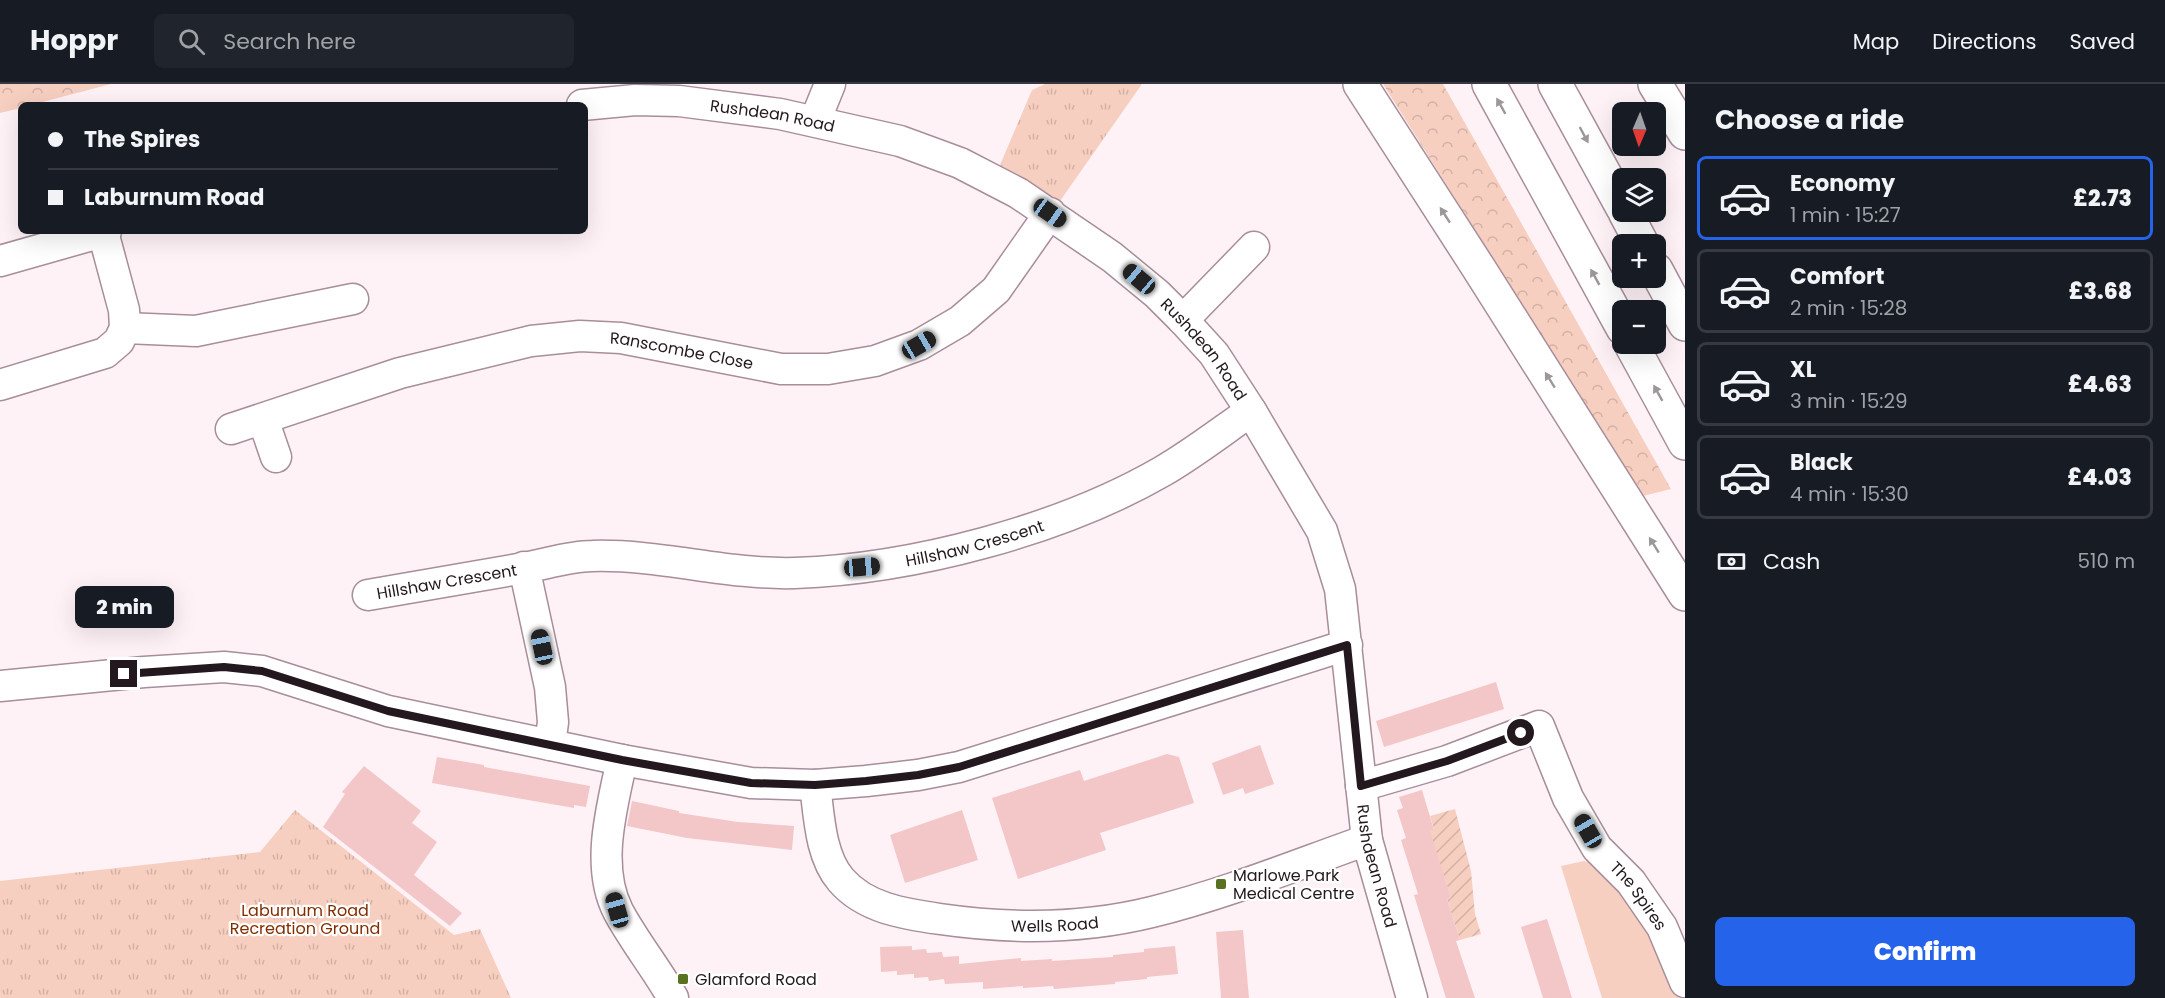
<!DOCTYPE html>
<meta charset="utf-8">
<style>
:root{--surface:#171b24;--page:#20242c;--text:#f1f3f6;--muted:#9ea1a6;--line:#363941;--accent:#2563eb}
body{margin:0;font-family:Poppins,sans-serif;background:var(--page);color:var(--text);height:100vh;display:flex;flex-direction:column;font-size:22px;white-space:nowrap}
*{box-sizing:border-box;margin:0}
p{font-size:20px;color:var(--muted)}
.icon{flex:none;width:33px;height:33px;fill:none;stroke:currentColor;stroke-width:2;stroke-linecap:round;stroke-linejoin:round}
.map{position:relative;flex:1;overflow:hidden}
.drawer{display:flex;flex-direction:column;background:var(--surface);width:480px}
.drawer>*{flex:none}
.guide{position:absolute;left:18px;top:18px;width:570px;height:132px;border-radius:9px;box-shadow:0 6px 24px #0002;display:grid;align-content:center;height:132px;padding:0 30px;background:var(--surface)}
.needle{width:39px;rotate:182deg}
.tools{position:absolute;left:1612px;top:18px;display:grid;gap:12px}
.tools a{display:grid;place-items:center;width:54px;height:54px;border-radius:9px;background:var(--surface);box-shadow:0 6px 24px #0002;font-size:30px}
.end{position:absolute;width:27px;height:27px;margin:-14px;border:8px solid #22181d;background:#fff;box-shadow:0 0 0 3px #fff}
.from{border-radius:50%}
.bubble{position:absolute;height:42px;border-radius:9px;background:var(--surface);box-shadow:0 6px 24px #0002;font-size:20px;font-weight:800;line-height:42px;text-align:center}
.car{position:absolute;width:18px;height:36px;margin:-18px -9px;border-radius:8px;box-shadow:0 0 4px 2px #0007;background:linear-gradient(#222 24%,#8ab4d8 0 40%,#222 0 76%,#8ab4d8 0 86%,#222 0)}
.guide b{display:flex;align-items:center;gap:21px;height:57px;font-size:22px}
.guide b+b{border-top:2px solid var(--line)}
.guide i{width:15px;height:15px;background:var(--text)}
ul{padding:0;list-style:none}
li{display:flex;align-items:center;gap:18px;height:84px;margin:0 12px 9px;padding:0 18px;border:3px solid var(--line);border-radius:9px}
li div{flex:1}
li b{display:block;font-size:22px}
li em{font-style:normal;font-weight:800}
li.active{border-color:var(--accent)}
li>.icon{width:54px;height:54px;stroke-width:1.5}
h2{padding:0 30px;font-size:27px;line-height:72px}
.pay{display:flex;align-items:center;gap:15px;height:66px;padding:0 30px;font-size:22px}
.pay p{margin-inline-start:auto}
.button{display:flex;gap:12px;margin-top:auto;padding:12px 30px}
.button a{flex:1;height:69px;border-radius:9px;background:var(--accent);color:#fff;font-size:24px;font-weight:800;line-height:69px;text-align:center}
header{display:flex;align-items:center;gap:36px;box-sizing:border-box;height:84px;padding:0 30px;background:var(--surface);border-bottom:2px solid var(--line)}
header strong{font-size:28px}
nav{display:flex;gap:33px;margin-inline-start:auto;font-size:21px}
.search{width:420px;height:54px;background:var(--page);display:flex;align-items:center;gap:15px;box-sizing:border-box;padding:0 21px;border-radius:9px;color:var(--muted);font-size:22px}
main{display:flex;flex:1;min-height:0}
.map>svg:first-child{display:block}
.grass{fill:#f6cfc0}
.forest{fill:url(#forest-crowns)}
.park{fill:url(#park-tufts)}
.garden{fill:url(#garden-furrows)}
.building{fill:#f3c6c8}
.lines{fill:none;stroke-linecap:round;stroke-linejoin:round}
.minor-casing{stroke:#a88d9a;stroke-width:33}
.highway-casing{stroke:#a88d9a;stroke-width:36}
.minor{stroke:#fff;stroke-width:30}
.highway{stroke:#fff;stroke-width:33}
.oneway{fill:#9c9799}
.route{stroke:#22181d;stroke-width:8}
.poi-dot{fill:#5a7121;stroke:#fff;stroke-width:2}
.labels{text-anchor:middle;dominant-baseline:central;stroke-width:4.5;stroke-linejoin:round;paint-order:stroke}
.street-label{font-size:16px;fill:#22181d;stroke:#fff}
.poi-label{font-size:16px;fill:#22181d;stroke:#fff;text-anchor:start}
.park-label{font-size:16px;fill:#822d00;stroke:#fff}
</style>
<header>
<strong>Hoppr</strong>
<div class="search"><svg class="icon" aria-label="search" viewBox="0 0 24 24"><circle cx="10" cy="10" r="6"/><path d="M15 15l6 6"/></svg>Search here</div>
<nav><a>Map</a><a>Directions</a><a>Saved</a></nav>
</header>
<main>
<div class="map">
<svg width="1685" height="914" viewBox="0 0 1685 914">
<defs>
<pattern id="forest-crowns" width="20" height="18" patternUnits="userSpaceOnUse" patternTransform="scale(1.5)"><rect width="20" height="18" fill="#f6cfc0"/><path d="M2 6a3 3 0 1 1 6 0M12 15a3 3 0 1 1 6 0" fill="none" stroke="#d3b1a5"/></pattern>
<pattern id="park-tufts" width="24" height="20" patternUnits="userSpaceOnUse" patternTransform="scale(1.5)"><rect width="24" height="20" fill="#f6cfc0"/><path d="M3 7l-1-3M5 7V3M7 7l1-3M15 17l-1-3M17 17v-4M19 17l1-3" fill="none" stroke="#d3b1a5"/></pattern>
<pattern id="garden-furrows" width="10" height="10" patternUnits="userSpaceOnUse" patternTransform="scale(1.5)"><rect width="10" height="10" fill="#f6cfc0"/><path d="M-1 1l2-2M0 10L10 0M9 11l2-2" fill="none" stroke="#d3b1a5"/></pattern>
</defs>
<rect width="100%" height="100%" fill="#fef2f7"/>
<path class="grass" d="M1584 777 1595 780 1639 828 1680 909V914H1602L1561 782Z"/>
<path class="forest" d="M0 0H111L31 21H21V24L0 29Z
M1383 0H1443L1671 405 1643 412Z"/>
<path class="park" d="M1045 0H1142L1060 117 1000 81 1032 6Z
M295 726 454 851 480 845 511 914H0V797L260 768Z"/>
<path class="garden" d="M1455 725 1471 787 1475 830 1481 850 1460 856 1447 815 1451 814 1429 747 1434 745 1430 732Z"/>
<path class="building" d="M1496 598 1504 625 1384 663 1376 637Z
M1260 661 1274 700 1245 710 1243 704 1223 711 1212 679Z
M1167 670 1179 673 1194 719 1100 749 1106 766 1018 795 992 714 1080 686 1084 697Z
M437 673 484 681V683L590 702 586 723 574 721V724L432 699Z
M364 682 421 727 412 739 437 758 414 791 462 829 450 842 323 743 345 710 342 708Z
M1422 706 1434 746 1430 747 1451 814 1447 815 1460 856 1456 857 1475 914H1446L1414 811 1418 810 1401 756 1406 754 1397 726 1403 724 1399 713Z
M632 717 679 727V729L738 738 794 742 792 766 687 754 627 742Z
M962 726 978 776 905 799 890 751Z
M1547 835 1564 888 1572 914H1543L1521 843Z
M1243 846 1249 914H1221L1216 848Z
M912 862V866L926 865 927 869 942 868 943 873 959 872V880L1021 874V877L1052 875V877L1113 873V871L1144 868V865L1175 862 1178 890 1147 893V895L1115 898V900L1054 905 1053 902 1023 904V902L983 905V898L945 900 944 895 929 897 928 893 914 894V890L897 891V887L881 888 880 863Z"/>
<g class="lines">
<g class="minor-casing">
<g id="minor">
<path id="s1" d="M582 21 635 16 679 17 780 30 900 57 960 79 1018 109 1112 173 1157 210 1183 236 1214 270 1251 327 1322 447 1340 505 1367 756 1412 914"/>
<path d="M815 37 830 0"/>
<path d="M0 177 106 147"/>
<path d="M1183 236 1254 163"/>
<path d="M125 244 196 247 353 215"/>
<path d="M0 301 105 269 119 257 125 244 124 226 103 148"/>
<path d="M263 335 276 373"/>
<path id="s2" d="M231 345 400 289 531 257 580 252 621 254 781 285H828L875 277 919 261 960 237 996 206 1050 129"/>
<path d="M524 483 550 603 553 638 550 661"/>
<path id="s3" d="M368 511C420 502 472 493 524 484 546 480 570 472 592 472 661 470 727 491 795 489 913 485 1061 446 1163 387 1194 369 1222 347 1251 327"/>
<path d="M0 602 144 588 224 583 262 587 388 627 622 676 751 699 815 701 866 697 918 691 959 683 1347 561"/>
<path d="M622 676C612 723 595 782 618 827 634 857 656 884 673 914"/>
<path id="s4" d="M815 701C819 731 820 772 841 796 865 824 904 830 940 835 1009 845 1083 845 1152 828 1225 810 1296 781 1367 756"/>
<path id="s5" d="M1361 702 1447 677 1539 642 1568 714 1597 764 1631 798 1662 843 1685 898"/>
</g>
</g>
<g class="highway-casing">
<path id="highway" d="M1360 0 1478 183 1685 510
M1489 0 1623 244
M1555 0 1623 124
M1655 0 1685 49
M1625 128 1642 160
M1656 186 1685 240
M1631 260 1685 359"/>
</g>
<use href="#minor" class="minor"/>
<use href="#highway" class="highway"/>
</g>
<defs><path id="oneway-solid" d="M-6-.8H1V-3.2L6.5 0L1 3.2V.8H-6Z" transform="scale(1.5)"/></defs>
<g class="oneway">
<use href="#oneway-solid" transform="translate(1501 22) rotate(-119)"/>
<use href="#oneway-solid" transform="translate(1584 51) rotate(62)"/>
<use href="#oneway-solid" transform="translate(1445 131) rotate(-123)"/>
<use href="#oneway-solid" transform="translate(1595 193) rotate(-119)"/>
<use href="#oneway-solid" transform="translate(1550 296) rotate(-122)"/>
<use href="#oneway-solid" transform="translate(1658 309) rotate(-119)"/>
<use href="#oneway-solid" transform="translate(1654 461) rotate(-122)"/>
</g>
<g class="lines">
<path class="route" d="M124 590 224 583 262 587 388 627 622 676 751 699 815 701 866 697 918 691 959 683 1347 561 1361 702 1447 677 1521 649"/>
</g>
<g class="poi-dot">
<rect x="1215" y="794" width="12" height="12" rx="3"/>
<rect x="677" y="889" width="12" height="12" rx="3"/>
</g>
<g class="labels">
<g class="street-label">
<text stroke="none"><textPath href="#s1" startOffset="192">Rushdean Road</textPath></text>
<text stroke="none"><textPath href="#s1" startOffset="696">Rushdean Road</textPath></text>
<text stroke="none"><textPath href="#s2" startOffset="465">Ranscombe Close</textPath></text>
<text stroke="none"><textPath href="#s3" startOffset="614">Hillshaw Crescent</textPath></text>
<text stroke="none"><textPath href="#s3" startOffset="80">Hillshaw Crescent</textPath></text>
<text stroke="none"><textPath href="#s1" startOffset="1254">Rushdean Road</textPath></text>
<text stroke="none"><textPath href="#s5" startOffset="387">The Spires</textPath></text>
<text stroke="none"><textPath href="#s4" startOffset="324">Wells Road</textPath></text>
</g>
<g class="poi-label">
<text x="1233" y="791">Marlowe Park<tspan x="1233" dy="18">Medical Centre</tspan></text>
<text x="695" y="895">Glamford Road</text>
</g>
<g class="park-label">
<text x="305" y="826">Laburnum Road<tspan x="305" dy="18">Recreation Ground</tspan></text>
</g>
</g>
</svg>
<div class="tools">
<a><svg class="needle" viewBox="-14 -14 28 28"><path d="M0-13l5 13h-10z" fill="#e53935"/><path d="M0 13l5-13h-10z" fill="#9ea1a6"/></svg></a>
<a><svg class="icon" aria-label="layers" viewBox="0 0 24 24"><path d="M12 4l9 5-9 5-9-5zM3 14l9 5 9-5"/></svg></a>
<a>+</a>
<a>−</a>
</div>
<i class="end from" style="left:1521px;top:649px"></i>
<i class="end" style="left:124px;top:590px"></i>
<div class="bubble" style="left:75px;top:502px;width:99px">2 min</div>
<i class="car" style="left:1050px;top:129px;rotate:125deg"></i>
<i class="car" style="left:1139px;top:195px;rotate:310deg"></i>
<i class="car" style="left:919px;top:261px;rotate:60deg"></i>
<i class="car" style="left:862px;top:483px;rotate:85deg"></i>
<i class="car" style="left:542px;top:563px;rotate:348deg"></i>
<i class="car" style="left:1588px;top:747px;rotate:330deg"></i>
<i class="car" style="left:617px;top:826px;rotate:344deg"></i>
<div class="guide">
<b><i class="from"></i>The Spires</b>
<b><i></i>Laburnum Road</b>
</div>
</div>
<section class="drawer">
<h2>Choose a ride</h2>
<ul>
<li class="active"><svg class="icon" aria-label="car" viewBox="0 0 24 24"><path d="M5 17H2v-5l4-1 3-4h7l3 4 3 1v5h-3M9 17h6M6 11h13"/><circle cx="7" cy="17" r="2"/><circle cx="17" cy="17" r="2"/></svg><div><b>Economy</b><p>1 min · 15:27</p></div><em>£2.73</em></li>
<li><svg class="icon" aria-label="car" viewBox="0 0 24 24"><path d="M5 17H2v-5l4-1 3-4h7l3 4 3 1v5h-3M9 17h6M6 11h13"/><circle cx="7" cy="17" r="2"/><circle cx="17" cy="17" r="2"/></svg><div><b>Comfort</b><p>2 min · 15:28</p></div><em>£3.68</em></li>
<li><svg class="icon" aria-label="car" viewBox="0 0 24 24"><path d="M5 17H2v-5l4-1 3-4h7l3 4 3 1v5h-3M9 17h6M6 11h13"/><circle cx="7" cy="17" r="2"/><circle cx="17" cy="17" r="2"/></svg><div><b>XL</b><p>3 min · 15:29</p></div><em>£4.63</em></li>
<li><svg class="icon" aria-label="car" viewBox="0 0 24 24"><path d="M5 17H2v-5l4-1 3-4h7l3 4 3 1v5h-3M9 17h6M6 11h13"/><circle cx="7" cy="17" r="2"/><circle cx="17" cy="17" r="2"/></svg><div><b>Black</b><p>4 min · 15:30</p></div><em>£4.03</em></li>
</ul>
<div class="pay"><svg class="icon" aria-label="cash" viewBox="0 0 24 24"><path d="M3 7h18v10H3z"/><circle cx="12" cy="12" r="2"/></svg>Cash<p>510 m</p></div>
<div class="button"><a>Confirm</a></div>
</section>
</main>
